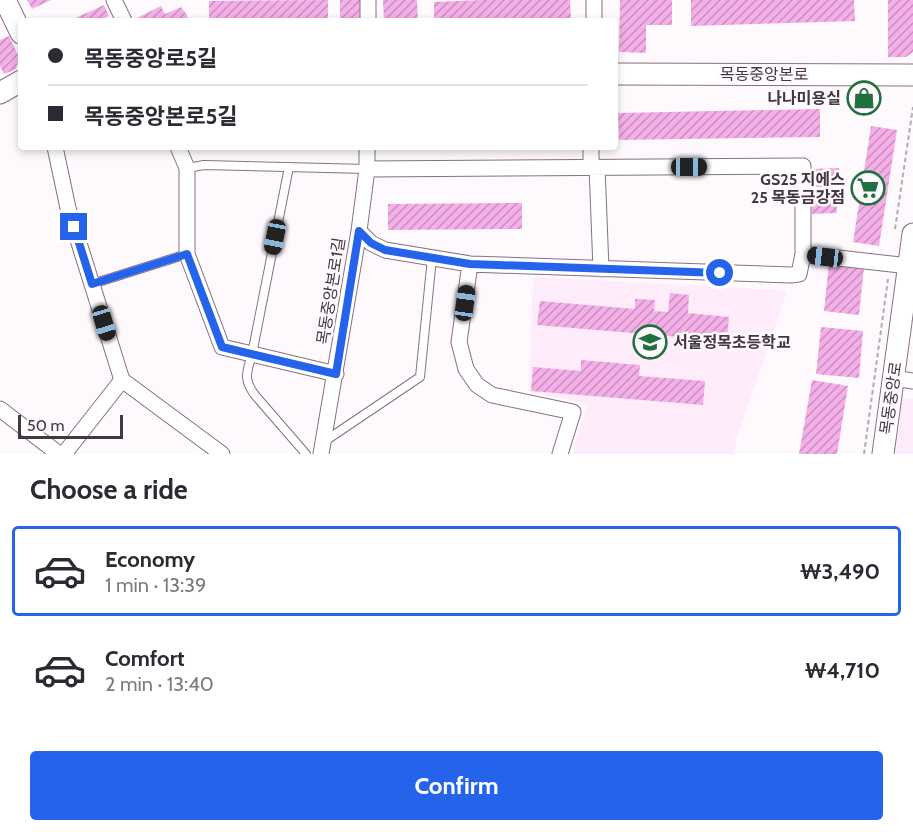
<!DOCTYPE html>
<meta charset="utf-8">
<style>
:root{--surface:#fff;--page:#f7f7f7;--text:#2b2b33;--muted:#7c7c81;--line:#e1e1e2;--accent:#2563eb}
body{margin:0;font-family:Cabin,"Noto Sans KR",sans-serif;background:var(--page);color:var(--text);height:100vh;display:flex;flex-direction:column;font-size:22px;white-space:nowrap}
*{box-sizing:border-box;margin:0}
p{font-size:20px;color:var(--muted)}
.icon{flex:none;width:33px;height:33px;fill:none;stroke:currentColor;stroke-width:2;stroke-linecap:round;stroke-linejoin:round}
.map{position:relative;height:454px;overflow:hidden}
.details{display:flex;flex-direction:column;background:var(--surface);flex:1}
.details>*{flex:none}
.top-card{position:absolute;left:18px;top:18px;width:600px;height:132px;border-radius:6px;box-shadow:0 3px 9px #0003;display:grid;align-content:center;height:132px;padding:0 30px;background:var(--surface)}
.scale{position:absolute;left:18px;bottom:15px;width:105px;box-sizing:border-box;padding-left:6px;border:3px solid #423840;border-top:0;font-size:16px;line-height:21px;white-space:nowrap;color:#423840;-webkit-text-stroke:4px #fef9fd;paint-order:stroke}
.end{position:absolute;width:27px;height:27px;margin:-14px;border:8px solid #2563eb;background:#fff;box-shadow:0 0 0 3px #fff}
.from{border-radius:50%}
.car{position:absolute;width:18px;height:36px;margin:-18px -9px;border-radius:8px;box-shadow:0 0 4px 2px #0007;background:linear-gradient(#222 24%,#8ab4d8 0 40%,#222 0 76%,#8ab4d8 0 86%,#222 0)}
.top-card b{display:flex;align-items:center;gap:21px;height:57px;font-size:22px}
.top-card b+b{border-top:2px solid var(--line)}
.top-card i{width:15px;height:15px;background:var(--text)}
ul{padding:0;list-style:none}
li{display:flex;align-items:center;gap:18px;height:90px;margin:0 12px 9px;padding:0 18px;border:3px solid transparent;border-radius:6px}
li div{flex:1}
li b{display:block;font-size:22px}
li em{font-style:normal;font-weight:800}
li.on{border-color:var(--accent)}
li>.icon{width:54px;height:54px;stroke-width:1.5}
h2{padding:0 30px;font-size:27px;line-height:72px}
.action{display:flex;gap:12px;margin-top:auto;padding:12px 30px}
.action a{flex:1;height:69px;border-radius:6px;background:var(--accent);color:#fff;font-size:24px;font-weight:800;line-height:69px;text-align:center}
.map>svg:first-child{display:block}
.built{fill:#ffecfb}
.building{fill:url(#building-hatch)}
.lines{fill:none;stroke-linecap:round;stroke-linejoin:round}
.lane-casing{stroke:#877082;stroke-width:10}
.street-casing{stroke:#877082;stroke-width:17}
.secondary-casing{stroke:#877082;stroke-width:23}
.path{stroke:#b2abb1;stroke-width:2;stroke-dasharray:4.5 3;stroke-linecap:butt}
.lane{stroke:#fff;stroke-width:8}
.street{stroke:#fff;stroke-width:15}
.secondary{stroke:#fff;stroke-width:21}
.route{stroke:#2563eb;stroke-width:8}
.labels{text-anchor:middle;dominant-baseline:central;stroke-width:5;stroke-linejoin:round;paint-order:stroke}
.street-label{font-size:16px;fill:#423840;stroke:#fef9fd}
.poi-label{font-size:16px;font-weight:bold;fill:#423840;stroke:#fef9fd;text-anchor:end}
</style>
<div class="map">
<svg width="913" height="454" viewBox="0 0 913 454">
<defs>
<pattern id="building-hatch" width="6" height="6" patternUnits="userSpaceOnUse" patternTransform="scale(1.5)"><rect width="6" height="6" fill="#f5afe8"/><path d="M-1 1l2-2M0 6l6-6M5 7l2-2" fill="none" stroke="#c88fbd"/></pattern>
</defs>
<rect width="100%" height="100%" fill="#fef9fd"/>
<path class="built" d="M533 277 778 290 787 292 736 440 735 454H572L588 404 529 392Z
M902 398 913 399V454H896Z"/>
<path class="building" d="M27 0H51L32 9Z
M328 0V21H209V1Z
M340 0H360V21H340Z
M383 0H417L418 21H384Z
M482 0H570L571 21H434V2Z
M620 0H672V25H646V53L619 52Z
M691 0H854L855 21 691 26Z
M888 0H913V52L906 57H888Z
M104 5 109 16 101 20 102 21H74L73 19Z
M161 6 165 14 181 7 187 15 188 21H138L137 18Z
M9 36 19 57 16 69 4 74 0 66V40Z
M820 109V137L619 140 618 113Z
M871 126 897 130 879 246 853 242Z
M839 168V187H811V169Z
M836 195 837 213 812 214 811 197Z
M522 203V229L388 230V204Z
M829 263 864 267 859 315 824 311Z
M670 293 689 295 688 313 729 317 727 341 537 325 540 301 635 309V299L655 300 654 311 668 312Z
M821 327 863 331 859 378 816 374Z
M581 360 640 365 639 376 705 381 703 405 531 391 533 367 581 371Z
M812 380 848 386 837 454H799Z"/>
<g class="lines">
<g class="lane-casing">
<path id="lane" d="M289 167 252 354C247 372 243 378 254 394L306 454
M187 168 204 165 367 169
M92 284 187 254
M325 441 420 377 432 258"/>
</g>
<g class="street-casing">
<path id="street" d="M114 0 124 21
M368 21V0
M594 21V0
M55 147 68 208 122 380 222 454
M178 147 187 168V254L222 347 336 374
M591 167V147
M597 167 601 269
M367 169 803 166V254
M359 231 371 243 385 250 470 264 791 275 799 274 803 254 909 266
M470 264 459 342 466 369 477 385 492 395 573 412 560 454
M894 378 913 381
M0 409 59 454
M64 454 122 380
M321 454 359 231 367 169V147"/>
</g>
<g class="secondary-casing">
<path id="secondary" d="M5 0 21 33
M615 74 913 75
M0 93 21 81
M883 454 913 234"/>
</g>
<path class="path" d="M895 229 913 107
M864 454 888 279"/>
<use href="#lane" class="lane"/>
<use href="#street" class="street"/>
<use href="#secondary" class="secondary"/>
</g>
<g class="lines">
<path class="route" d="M74 227 92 284 187 254 222 347 336 374 359 231 371 243 385 250 470 264 720 273"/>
</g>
<defs>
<g id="shop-ring" transform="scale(1.725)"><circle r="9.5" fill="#fef9fd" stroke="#207040" stroke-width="1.5"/><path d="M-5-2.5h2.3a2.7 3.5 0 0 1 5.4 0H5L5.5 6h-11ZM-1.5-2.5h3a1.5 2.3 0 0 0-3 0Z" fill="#207040"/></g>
<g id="supermarket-ring" transform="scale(1.725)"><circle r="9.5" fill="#fef9fd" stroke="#207040" stroke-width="1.5"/><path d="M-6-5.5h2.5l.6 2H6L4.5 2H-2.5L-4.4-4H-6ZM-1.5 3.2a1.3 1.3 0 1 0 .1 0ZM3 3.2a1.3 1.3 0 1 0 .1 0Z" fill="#207040"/></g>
<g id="school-ring" transform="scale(1.725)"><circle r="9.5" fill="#fef9fd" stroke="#207040" stroke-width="1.5"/><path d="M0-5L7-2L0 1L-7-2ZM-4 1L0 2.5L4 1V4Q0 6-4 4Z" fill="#207040"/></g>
</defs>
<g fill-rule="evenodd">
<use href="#shop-ring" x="864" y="98"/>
<use href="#supermarket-ring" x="868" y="188"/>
<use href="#school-ring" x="650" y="342"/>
</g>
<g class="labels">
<g class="street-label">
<text x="764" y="74">목동중앙본로</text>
<text transform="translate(331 291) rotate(-81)">목동중앙본로1길</text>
<text transform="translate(891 398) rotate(-82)">목동중앙로</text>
</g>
<g class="poi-label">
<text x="841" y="98">나나미용실</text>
<text x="845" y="179">GS25 지에스<tspan x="845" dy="18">25 목동금강점</tspan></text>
<text x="673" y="342" text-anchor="start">서울정목초등학교</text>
</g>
</g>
</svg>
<div class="scale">50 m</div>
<i class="end from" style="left:720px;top:273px"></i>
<i class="end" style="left:74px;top:227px"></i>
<i class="car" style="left:689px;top:167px;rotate:90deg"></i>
<i class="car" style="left:275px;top:237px;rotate:191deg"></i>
<i class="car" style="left:825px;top:257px;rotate:277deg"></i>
<i class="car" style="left:465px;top:303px;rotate:8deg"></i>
<i class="car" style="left:104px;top:323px;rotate:163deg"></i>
<div class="top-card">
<b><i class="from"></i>목동중앙로5길</b>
<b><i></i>목동중앙본로5길</b>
</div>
</div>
<section class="details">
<h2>Choose a ride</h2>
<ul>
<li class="on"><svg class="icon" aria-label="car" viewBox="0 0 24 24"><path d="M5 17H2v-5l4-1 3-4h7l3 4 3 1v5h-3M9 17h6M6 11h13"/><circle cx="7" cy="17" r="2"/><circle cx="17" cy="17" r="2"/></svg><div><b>Economy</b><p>1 min · 13:39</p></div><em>₩3,490</em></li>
<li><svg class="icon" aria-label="car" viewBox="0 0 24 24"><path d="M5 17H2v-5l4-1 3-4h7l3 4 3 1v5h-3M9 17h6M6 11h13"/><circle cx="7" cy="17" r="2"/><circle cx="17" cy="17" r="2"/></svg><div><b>Comfort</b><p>2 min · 13:40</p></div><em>₩4,710</em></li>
</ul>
<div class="action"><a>Confirm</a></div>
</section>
